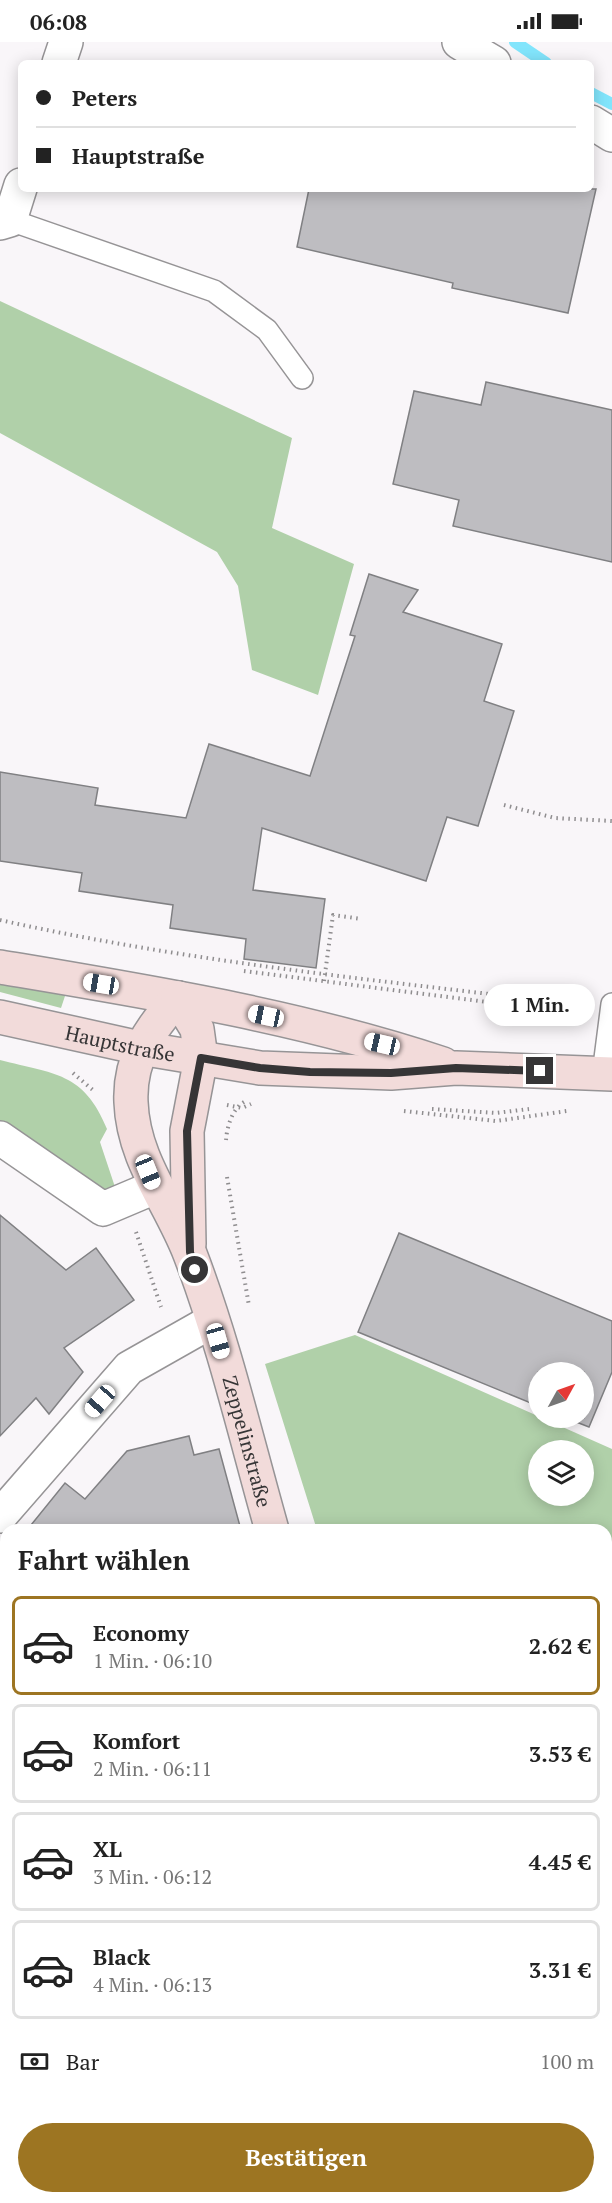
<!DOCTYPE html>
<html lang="de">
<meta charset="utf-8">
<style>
:root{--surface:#fff;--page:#f6f6f6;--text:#222;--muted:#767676;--line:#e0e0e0;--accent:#9d7522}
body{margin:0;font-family:"PT Serif",serif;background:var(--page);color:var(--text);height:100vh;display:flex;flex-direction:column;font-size:22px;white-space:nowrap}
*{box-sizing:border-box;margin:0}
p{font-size:20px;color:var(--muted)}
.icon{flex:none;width:33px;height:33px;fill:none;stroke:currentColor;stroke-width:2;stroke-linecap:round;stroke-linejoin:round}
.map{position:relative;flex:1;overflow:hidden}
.sheet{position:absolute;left:0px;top:1482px;width:612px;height:680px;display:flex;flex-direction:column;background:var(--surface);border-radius:18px 18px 0 0;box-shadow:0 3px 15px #0003}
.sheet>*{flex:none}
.guide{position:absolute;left:18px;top:18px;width:576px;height:132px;border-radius:9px;box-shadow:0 3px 15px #0003;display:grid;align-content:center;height:132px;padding:0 18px;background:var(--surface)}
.needle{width:39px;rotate:50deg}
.controls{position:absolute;left:528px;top:1320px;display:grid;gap:12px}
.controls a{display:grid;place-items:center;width:66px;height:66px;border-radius:50%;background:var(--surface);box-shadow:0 3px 15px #0003;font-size:30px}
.end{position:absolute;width:27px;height:27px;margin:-14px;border:8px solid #363536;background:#fff;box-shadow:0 0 0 3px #fff}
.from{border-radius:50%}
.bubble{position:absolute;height:42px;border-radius:21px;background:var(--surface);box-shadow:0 3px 15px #0003;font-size:20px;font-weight:600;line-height:42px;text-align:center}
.car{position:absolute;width:18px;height:36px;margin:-18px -9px;border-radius:8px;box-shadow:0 0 4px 2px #0007;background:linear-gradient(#fff 24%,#345 0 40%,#fff 0 76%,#345 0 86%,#fff 0)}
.guide b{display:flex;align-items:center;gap:21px;height:57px;font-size:22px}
.guide b+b{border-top:2px solid var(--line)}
.guide i{width:15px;height:15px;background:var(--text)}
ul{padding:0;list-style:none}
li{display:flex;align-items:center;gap:18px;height:99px;margin:0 12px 9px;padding:0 6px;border:3px solid var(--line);border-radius:9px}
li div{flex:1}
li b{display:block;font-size:22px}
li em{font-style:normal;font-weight:600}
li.current{border-color:var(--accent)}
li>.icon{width:54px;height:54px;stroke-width:1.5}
h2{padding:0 18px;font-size:27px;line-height:72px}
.pay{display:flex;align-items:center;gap:15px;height:66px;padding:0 18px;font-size:22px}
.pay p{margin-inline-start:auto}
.action{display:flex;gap:12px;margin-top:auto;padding:12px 18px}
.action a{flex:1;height:69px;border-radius:36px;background:var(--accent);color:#fff;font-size:24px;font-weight:600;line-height:69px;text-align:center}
.status{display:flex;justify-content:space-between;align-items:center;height:42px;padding:0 30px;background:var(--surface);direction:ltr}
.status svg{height:16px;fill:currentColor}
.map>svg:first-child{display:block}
.green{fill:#b0d0a9;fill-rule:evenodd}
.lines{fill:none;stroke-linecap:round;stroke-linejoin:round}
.stream{stroke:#82e5fc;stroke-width:12}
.building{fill:#bebdc1;stroke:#808083;stroke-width:1.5}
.lane-casing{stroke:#969496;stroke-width:24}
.street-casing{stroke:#969496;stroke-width:36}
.secondary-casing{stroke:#969496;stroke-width:36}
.path{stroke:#8f8d8f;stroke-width:4;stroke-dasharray:1.5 4.5;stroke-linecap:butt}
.lane{stroke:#fff;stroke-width:21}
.street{stroke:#fff;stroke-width:33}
.secondary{stroke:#f2dbda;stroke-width:33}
.route{stroke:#363536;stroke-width:8}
.labels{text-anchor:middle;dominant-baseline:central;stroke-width:5;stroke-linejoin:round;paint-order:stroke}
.street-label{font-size:20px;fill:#363536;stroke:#fff}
</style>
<div class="status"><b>06:08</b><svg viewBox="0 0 49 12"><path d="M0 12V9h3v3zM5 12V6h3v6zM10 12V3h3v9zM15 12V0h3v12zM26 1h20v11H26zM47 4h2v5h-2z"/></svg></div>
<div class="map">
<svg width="612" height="2161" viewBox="0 0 612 2161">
<rect width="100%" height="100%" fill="#f9f6f9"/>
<path class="green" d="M0 259 292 396 272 486 354 522 318 653 252 628 238 544 217 510 0 391Z
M0 936 66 951 61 966 0 950Z
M0 1018C54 1032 84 1030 107 1087L100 1100 117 1151 109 1152 0 1080Z
M355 1293 612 1407V2064L606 2068V1488H317L265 1322ZM538 1408H584V1454H538Z"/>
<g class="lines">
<path class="stream" d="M515 0 546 21
M591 51 612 62"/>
</g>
<path class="building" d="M309 147H596L568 271 452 246 453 241 297 205Z
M486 340 612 368V520L453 484 459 458 393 442 414 349 481 363Z
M369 532 418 548 403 570 502 602 484 659 514 669 478 784 447 775 426 839 262 786 253 848 325 857 316 926 244 917 246 897 170 886 173 863 79 849 82 831 0 819V730L98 746 95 763 186 776 209 702 310 734 355 594 350 593Z
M0 1173 66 1228 96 1206 134 1258 64 1306 83 1330 49 1372 36 1356 0 1394Z
M399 1191 612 1279V1330L589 1385 566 1376H584V1330H538V1364L358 1290Z
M189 1394 194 1413 219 1407 241 1488H27L65 1441 85 1457 127 1409Z"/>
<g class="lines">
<g class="lane-casing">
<path id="lane" d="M10 178 214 249 267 288 302 336
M603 1032 612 962
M324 2161 326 2156"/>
</g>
<g class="street-casing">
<path id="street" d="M459 0 494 21
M59 21 66 0
M591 80 612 93
M0 181 10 178 21 143
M0 1096 103 1167 155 1145
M0 1474 129 1326 212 1279
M0 1828 6 1829"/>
</g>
<g class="secondary-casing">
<g id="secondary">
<path d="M0 925C149 950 299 974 443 1022"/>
<path id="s1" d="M178 956C150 986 129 1017 131 1060 133 1118 170 1160 190 1212 224 1301 246 1396 272 1488"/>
<path d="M178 956 197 987 201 1016 187 1089 189 1202"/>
<path id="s2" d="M0 975 140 1006 260 1026 391 1031 456 1026 612 1032"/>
<path d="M531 2156 534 2161"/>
</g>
</g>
<path class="path" d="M504 763 555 776 612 779
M0 878C192 921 387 939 581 963
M244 929 581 972
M324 939 333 873 362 877
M73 1031 94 1049
M227 1063 242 1066 251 1062
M432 1067 496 1071 529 1067
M404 1069 496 1079 567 1069
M226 1098C227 1085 232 1067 244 1060
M227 1135 249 1264
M136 1190 161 1265"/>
<use href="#lane" class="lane"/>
<use href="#street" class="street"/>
<use href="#secondary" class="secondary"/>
</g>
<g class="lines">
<path class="route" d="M195 1228 190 1210 187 1089 201 1016 260 1026 310 1030 391 1031 456 1026 540 1029"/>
</g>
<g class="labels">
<g class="street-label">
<text stroke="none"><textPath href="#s2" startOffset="123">Hauptstraße</textPath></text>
<text stroke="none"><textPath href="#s1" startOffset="478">Zeppelinstraße</textPath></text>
</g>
</g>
</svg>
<div class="controls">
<a><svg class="needle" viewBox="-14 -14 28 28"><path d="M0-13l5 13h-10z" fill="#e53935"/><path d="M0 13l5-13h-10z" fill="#767676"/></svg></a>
<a><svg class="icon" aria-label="layers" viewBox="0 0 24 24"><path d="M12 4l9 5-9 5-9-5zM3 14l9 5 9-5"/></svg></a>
</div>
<i class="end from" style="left:195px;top:1228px"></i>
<i class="end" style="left:540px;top:1029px"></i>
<div class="bubble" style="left:484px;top:942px;width:111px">1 Min.</div>
<i class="car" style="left:101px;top:942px;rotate:280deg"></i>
<i class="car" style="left:266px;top:974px;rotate:282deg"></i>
<i class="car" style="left:382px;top:1002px;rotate:283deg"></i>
<i class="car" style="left:148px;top:1130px;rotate:158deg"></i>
<i class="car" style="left:218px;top:1299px;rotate:164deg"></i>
<i class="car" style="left:100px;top:1359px;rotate:221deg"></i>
<div class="guide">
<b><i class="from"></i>Peters</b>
<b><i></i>Hauptstraße</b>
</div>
<section class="sheet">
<h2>Fahrt wählen</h2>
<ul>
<li class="current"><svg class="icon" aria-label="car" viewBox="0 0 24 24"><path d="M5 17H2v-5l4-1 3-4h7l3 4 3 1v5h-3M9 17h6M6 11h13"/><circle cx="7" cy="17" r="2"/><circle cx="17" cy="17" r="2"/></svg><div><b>Economy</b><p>1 Min. · 06:10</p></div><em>2.62 €</em></li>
<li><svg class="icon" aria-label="car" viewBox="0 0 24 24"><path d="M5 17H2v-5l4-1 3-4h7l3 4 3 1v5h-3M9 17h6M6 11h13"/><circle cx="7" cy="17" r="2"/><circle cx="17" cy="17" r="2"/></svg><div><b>Komfort</b><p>2 Min. · 06:11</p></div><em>3.53 €</em></li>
<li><svg class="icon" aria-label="car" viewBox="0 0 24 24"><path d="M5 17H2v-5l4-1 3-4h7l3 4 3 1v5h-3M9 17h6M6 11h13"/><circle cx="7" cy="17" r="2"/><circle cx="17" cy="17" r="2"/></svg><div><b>XL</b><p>3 Min. · 06:12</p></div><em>4.45 €</em></li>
<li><svg class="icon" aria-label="car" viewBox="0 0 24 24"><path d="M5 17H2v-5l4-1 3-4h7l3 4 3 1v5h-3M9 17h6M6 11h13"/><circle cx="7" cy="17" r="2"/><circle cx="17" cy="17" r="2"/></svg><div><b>Black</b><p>4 Min. · 06:13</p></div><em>3.31 €</em></li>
</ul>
<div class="pay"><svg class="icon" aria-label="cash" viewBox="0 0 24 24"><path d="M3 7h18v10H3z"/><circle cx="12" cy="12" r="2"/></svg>Bar<p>100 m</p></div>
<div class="action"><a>Bestätigen</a></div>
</section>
</div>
